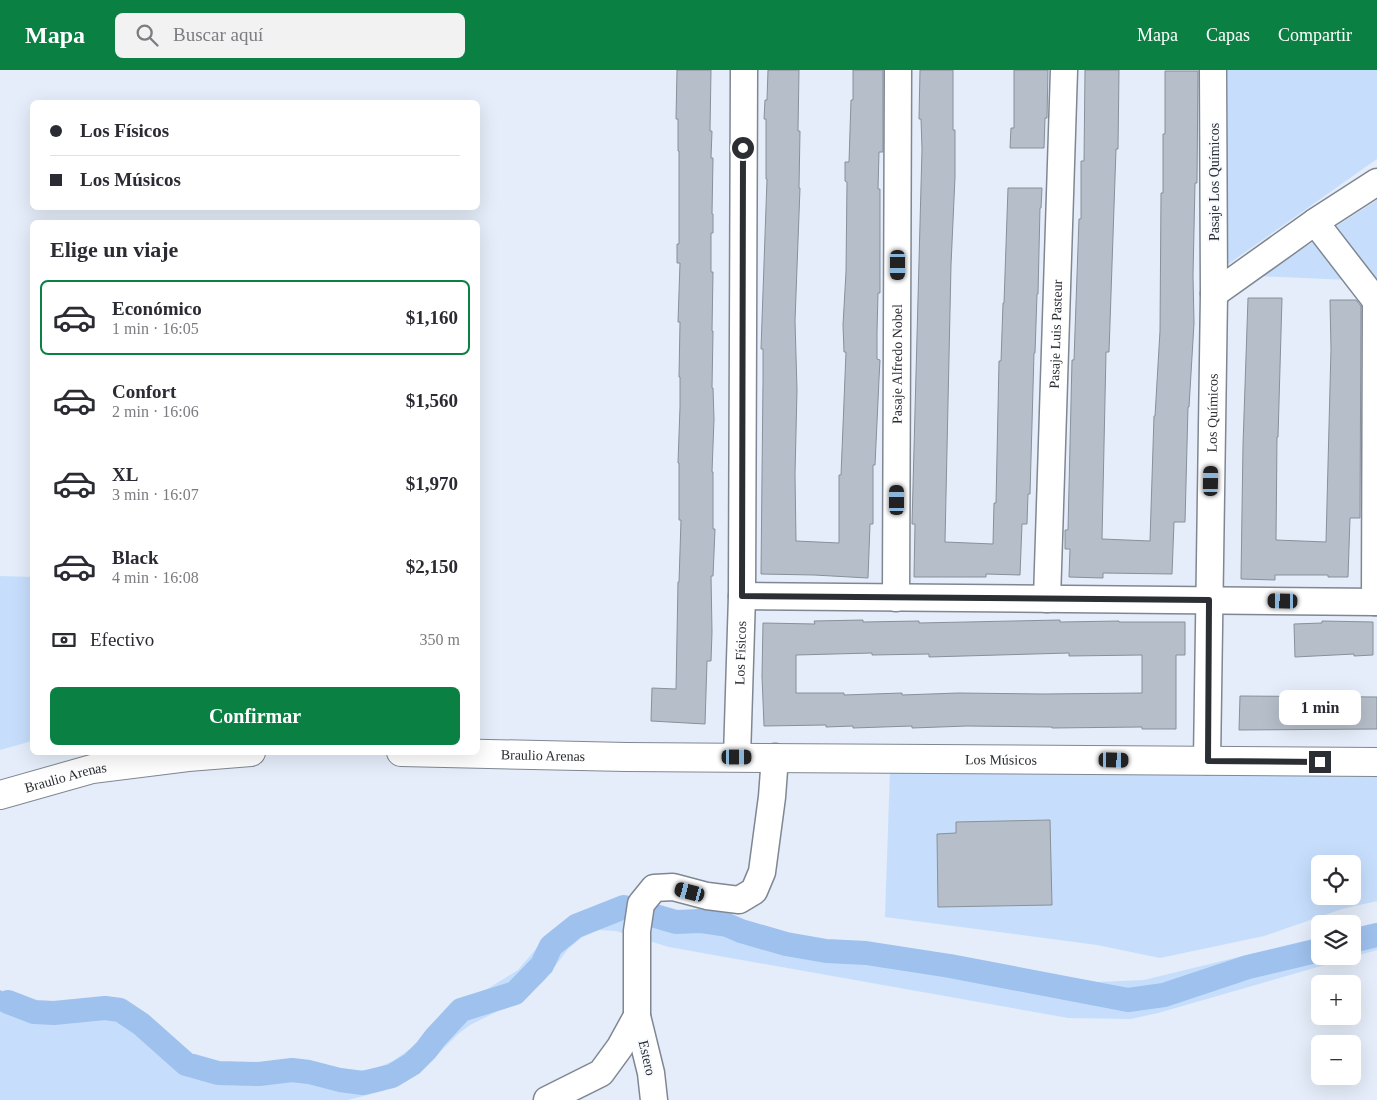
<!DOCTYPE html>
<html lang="es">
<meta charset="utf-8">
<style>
:root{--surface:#fff;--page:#f2f2f3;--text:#2b2b33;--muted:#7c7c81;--line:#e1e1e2;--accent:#0b8043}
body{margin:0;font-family:Georgia,serif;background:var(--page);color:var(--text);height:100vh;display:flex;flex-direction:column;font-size:19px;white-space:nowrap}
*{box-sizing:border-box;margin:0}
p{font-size:16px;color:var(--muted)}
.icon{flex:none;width:28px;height:28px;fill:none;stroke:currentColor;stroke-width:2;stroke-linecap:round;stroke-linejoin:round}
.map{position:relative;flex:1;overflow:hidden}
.drawer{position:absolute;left:30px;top:150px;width:450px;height:535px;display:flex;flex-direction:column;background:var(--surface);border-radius:8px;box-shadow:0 5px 20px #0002}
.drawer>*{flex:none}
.banner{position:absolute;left:30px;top:30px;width:450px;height:110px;border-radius:8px;box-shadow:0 5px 20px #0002;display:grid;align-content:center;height:110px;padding:0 20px;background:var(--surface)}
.buttons{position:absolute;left:1311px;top:785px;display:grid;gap:10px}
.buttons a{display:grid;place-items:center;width:50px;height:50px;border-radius:8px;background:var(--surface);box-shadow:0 5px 20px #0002;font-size:25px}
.end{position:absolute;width:22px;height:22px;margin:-11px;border:6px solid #2b2e33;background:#fff;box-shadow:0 0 0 2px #fff}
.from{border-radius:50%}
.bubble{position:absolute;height:35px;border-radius:8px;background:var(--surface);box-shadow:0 5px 20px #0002;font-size:16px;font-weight:800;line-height:35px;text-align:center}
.car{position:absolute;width:15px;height:30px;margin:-15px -8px;border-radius:6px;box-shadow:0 0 4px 1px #0007;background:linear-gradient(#222 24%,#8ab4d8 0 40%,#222 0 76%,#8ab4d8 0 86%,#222 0)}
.banner b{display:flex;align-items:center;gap:18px;height:48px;font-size:19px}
.banner b+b{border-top:1px solid var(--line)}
.banner i{width:12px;height:12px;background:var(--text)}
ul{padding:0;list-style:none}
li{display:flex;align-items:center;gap:15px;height:75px;margin:0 10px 8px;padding:0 10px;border:2px solid transparent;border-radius:8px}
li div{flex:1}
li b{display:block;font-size:19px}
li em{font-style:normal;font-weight:800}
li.current{border-color:var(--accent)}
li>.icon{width:45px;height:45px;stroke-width:1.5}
h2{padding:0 20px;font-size:22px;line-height:60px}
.pay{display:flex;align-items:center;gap:12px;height:55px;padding:0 20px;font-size:19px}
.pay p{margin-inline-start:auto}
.button{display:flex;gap:10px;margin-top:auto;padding:10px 20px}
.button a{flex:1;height:58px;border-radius:8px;background:var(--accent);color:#fff;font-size:20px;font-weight:800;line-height:58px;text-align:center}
header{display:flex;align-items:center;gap:30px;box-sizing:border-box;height:70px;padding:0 25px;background:var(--accent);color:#fff}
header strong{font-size:24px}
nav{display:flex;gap:28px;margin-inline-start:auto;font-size:18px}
.search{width:350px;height:45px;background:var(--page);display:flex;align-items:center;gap:12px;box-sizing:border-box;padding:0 18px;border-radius:8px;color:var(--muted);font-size:19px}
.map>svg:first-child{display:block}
.green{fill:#c6defc;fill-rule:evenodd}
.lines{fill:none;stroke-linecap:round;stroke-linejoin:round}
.stream{stroke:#9fc1ed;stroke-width:7}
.canal{stroke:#9fc1ed;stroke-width:24}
.building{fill:#b5bec9;stroke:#88909a;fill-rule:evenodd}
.street-casing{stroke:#7f8792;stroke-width:29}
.secondary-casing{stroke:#7f8792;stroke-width:30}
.street{stroke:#fff;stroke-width:26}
.secondary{stroke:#fff;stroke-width:28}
.route{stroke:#2b2e33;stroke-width:6}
.labels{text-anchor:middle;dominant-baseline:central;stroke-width:4;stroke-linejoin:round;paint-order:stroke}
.street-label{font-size:14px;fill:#2b2e33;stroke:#f6faff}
</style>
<header>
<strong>Mapa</strong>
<div class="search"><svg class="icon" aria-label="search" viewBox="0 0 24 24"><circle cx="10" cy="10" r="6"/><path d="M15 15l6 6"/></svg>Buscar aquí</div>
<nav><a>Mapa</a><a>Capas</a><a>Compartir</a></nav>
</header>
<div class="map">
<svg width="1377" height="1030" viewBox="0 0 1377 1030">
<rect width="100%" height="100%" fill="#e4edf9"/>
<path class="green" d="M1228 0H1377V89L1227 195Z
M1377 130V215L1335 157Z
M1317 170 1349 210 1256 206Z
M0 506 32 507V671L0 680Z
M1377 697V831L1342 839 1264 866 1160 888 1097 875 885 847 890 699ZM1320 794H1352V826H1320Z
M618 832 697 852 1097 912 1144 910 1320 867V886H1352L1353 859 1377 853V880L1158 943 1131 949 1068 948 669 877 616 861 598 860 581 868 568 879 543 912 518 931 470 955 458 964 434 988 418 1000 383 1021 348 1030H0V927L31 941 54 939 88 941 118 950 170 989 228 1002H286L341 1004 370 1001 393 991 417 974 453 936 479 924 518 900 552 860 593 837Z"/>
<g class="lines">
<path class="stream" d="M0 924 8 932"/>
<path class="canal" d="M1352 871 1377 865
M8 932 34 942 54 943 105 938 120 940 141 954 186 994 218 1003 259 1004 292 1000 309 1002 340 1010 363 1013 392 1006 412 994 426 980 435 968 461 940 515 923 542 895 551 876 576 856 624 837 676 852 700 851 727 855 741 861 786 874 826 881 866 883 950 896 1128 930 1164 925 1248 897 1320 880"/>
</g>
<path class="building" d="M677 0H711L710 61H712L711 88H713L712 144H713V163H711V202H713L712 261H713L712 318H713L714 349 712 402H713V459H715L713 506H711L712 562 711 591H707L705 654 651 651 652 618 676 619 678 512H679L681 450H679V393H678L680 337V307H679L680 252H678L680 193H677V174H679V81H678V49H676Z
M768 0H799L798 61H800L799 118H800L795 251 797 320 795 404 796 471 839 473V405H841L846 282H844L843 255 846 202 847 112 845 111V92H849L851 30H853V0H883V82H879L878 119H880V223H878L877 262V289L880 290 879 309 875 395H873V454H870L868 508 814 505 761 504 763 311V279H761L767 109H766V49H764L765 30H767Z
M920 0H953V60H955V107L951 195 945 472 993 474 994 433H996L999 291H1001L1003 233H1004L1008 118H1042L1041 138H1040L1038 224H1037L1035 283H1034L1030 424H1028L1027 454H1022L1020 505 986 504V507H914L915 454H912L922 79 921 49H919Z
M1014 0H1048L1047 48H1045L1044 78H1010L1011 58H1014Z
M1085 0H1119L1118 79H1116L1109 282H1106L1102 469 1150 471 1154 346H1155L1160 261 1161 123H1163V64H1165V1H1198L1197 113H1195L1193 206 1194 253 1189 337H1188L1185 452H1174L1172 504 1103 503V508L1069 507 1070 479H1065V460H1068L1072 290H1074L1079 149H1081V91H1084Z
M1248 228H1282L1278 367H1277L1276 470 1326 472 1331 279 1330 230H1356L1361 236 1360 448H1350L1348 507H1328V505H1275V510L1241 509 1243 375Z
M863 550V552L919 551V553L1060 550V552L1119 551V552H1185V585H1176V659H1142V657L1052 658V657L967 656 912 658V656L853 658V656L826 657V655L764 656 762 606 763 553 815 554 814 551ZM872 583V585L929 584V587L1069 583V586L1142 585V623L1043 624 958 623 902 625V623L844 625V623H796V585Z
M1322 551 1373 552V585L1354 586V584L1295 587 1294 554 1322 553Z
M1240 626 1377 627V659L1239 660Z
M1050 750 1052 835 938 837 937 764 956 763V752Z"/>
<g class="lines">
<g class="street-casing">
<g id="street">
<path d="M1315 152 1376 231 1375 532"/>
<path d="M1214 224 1315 152 1377 112"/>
<path d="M742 526 1377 532"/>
<path id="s1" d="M896 528 898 0"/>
<path id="s2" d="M1047 529 1064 0"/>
<path id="s3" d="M737 687 742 526 744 0"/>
<path id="s4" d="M1207 691 1214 224 1213 0"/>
<path d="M547 1030 601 1003 620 977 637 946"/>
<path d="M654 1030 651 1003 637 946V861L641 834 654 818 673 817 707 826 739 830 754 821 762 802 772 727 775 687"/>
</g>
</g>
<g class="secondary-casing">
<g id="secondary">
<path id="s5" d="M401 682 626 687 1377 692"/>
<path id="s6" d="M0 725 92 699 188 687 251 682"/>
</g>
</g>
<use href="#street" class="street"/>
<use href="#secondary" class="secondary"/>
</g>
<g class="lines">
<path class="route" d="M743 78 742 526 1209 530 1208 691 1320 692"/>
</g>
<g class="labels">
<g class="street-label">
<text transform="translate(1214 112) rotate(-90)">Pasaje Los Químicos</text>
<text stroke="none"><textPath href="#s2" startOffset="265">Pasaje Luis Pasteur</textPath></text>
<text stroke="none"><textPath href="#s1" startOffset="234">Pasaje Alfredo Nobel</textPath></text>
<text stroke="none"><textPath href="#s4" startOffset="348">Los Químicos</textPath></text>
<text stroke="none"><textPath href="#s3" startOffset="104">Los Físicos</textPath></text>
<text stroke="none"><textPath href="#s5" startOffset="142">Braulio Arenas</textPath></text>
<text stroke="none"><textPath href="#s5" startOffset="600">Los Músicos</textPath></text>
<text stroke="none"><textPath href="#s6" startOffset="68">Braulio Arenas</textPath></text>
<text transform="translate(647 988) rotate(77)">Estero</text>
</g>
</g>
</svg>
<div class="buttons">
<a><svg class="icon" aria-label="locate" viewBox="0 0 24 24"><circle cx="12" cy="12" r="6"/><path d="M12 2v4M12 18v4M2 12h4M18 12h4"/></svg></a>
<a><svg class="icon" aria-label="layers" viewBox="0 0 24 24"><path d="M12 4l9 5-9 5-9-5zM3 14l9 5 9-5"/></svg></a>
<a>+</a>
<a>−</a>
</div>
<i class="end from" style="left:743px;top:78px"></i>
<i class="end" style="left:1320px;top:692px"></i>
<div class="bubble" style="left:1279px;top:620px;width:82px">1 min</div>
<i class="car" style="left:898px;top:195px;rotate:180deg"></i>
<i class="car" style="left:1211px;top:411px;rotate:1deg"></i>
<i class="car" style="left:897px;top:430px;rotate:0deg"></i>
<i class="car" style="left:1283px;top:531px;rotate:271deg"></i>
<i class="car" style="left:737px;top:687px;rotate:90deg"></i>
<i class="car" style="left:1114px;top:690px;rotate:91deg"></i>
<i class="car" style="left:690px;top:822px;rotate:285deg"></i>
<div class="banner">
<b><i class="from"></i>Los Físicos</b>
<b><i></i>Los Músicos</b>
</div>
<section class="drawer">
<h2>Elige un viaje</h2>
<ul>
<li class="current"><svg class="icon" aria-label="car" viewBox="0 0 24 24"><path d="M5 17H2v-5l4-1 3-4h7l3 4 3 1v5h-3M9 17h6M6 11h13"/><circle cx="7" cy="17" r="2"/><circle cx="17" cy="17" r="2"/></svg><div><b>Económico</b><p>1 min · 16:05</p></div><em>$1,160</em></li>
<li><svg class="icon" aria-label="car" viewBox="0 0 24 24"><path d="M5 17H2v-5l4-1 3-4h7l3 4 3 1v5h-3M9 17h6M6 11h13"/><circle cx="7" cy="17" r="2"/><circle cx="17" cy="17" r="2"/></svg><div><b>Confort</b><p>2 min · 16:06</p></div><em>$1,560</em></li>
<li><svg class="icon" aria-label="car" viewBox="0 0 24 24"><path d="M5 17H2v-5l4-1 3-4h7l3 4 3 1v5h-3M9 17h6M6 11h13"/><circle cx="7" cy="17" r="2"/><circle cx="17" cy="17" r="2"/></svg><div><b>XL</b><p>3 min · 16:07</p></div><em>$1,970</em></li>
<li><svg class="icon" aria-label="car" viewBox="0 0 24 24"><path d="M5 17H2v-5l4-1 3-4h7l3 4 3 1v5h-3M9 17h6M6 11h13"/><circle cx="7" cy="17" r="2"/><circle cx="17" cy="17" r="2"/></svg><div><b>Black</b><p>4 min · 16:08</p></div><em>$2,150</em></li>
</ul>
<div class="pay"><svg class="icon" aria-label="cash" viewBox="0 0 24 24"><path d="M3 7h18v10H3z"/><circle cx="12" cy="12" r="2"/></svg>Efectivo<p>350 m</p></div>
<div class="button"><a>Confirmar</a></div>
</section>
</div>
